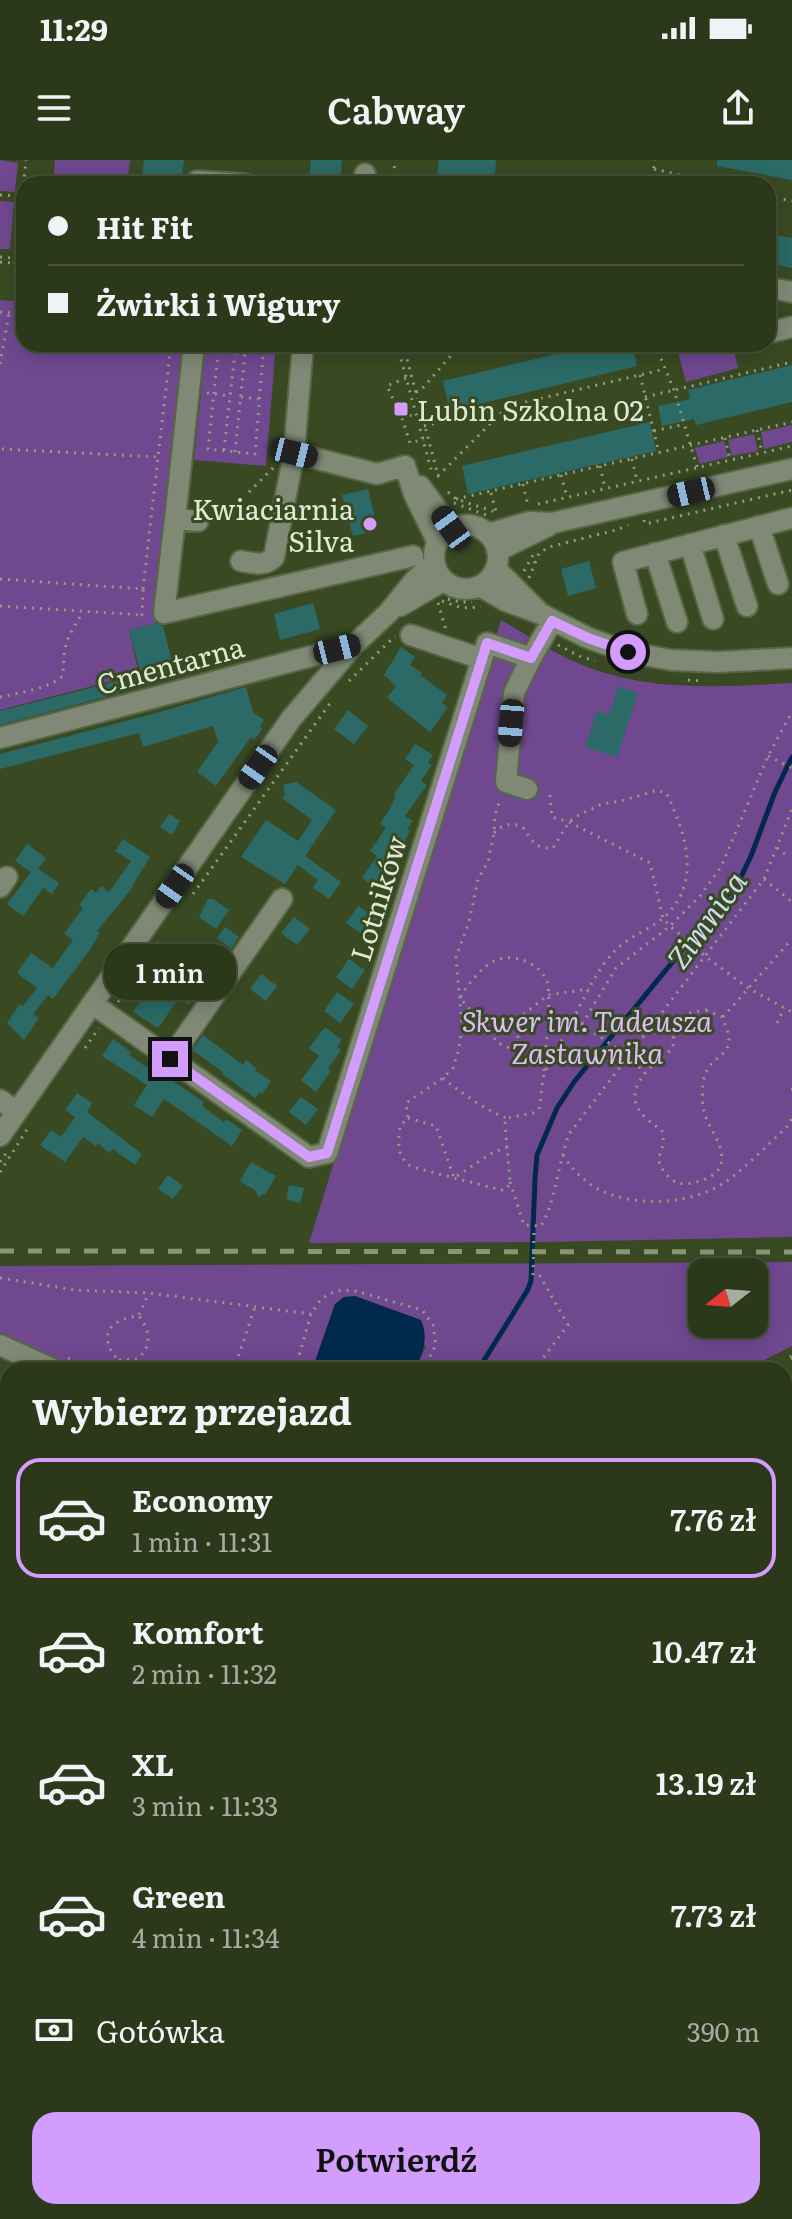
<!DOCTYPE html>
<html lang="pl">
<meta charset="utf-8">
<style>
:root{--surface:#2b381a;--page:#374327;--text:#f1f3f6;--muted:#a6aca2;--line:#475239;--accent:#d29dfd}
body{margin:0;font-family:Literata,serif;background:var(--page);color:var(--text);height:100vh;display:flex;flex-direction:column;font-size:30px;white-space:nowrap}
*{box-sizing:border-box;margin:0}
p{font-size:26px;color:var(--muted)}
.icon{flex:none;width:44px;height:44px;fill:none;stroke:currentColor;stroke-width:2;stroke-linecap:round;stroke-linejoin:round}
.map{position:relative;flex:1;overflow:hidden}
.sheet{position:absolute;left:0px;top:1202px;width:792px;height:858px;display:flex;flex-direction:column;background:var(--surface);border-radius:24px 24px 0 0;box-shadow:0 4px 20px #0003,0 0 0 2px var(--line)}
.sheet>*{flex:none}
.hud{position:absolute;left:16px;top:16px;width:760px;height:176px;border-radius:24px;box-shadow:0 4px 20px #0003,0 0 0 2px var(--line);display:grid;align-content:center;height:176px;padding:0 32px;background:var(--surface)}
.needle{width:52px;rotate:253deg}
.tools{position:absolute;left:688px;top:1098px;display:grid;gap:16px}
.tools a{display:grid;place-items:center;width:80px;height:80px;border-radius:16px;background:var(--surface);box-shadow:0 4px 20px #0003,0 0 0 2px var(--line);font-size:40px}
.end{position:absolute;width:36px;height:36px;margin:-18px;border:10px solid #d29dfd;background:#111;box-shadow:0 0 0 4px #111}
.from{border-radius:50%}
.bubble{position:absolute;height:56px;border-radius:24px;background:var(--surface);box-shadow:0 4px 20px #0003,0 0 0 2px var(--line);font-size:26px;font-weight:600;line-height:56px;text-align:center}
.car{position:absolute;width:24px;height:48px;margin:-24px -12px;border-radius:10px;box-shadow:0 0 6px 2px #0007;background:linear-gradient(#222 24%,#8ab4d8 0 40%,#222 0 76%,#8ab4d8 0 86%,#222 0)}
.hud b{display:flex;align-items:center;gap:28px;height:76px;font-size:30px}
.hud b+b{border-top:2px solid var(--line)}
.hud i{width:20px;height:20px;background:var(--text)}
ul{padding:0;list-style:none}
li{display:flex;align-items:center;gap:24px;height:120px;margin:0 16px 12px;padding:0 16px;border:4px solid transparent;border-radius:24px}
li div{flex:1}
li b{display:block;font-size:30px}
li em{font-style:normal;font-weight:600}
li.on{border-color:var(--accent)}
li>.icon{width:72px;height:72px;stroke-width:1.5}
h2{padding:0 32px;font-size:36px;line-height:96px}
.pay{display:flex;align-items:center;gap:20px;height:88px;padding:0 32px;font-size:30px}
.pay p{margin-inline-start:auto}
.primary-button{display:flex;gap:16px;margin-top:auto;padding:16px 32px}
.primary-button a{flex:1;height:92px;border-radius:24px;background:var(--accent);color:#111;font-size:32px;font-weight:600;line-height:92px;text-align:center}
.status{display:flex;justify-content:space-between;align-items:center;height:56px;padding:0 40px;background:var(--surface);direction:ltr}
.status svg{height:22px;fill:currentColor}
header{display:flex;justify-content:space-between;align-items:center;height:104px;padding:0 32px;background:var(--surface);font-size:36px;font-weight:600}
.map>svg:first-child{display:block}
.green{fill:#704890;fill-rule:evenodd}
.water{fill:#00294b}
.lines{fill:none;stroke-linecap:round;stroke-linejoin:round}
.stream{stroke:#00294b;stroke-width:5}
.building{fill:#2b6a66}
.minor-casing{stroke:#576743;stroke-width:24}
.path{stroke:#909e7f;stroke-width:3;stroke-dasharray:2 6;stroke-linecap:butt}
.minor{stroke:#808976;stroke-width:20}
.rail{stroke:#899778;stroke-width:5;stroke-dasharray:14 14;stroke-linecap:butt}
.route{stroke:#d29dfd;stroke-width:10}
.poi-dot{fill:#d29dfd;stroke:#394a23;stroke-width:3}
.labels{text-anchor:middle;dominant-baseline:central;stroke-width:6;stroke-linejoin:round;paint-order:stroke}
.poi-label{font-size:28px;fill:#dfead3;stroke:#394a23;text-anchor:start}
.street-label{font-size:28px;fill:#dfead3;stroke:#394a23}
.park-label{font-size:28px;font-style:italic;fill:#dcbbfa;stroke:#394a23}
.water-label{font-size:30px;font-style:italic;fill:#cbdcee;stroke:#394a23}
</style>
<div class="status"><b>11:29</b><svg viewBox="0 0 49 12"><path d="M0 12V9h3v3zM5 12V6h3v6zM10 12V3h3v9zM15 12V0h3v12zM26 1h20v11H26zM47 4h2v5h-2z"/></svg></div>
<header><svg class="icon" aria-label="menu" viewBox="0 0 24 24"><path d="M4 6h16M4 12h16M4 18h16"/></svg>Cabway<svg class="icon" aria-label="share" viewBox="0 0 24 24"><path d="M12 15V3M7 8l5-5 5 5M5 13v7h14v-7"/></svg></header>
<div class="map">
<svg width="792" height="2059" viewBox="0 0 792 2059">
<rect width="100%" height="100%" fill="#394a23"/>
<path class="green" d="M0 0 18 3 15 32 0 31Z
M55 0H130L127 24H53Z
M0 41 14 42 10 89H0Z
M0 140 24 142V184H185L154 448 157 463 129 470 139 514 0 550Z
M206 184H276L266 306 194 300Z
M676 184H732L738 208 686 222Z
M792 265V282L764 289 761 272Z
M754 274 758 291 732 296 728 280Z
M724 281 728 297 700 304 695 288Z
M501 460C524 473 547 489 571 500 641 533 718 527 792 523V1077L546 1082 309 1083Z
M792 1102V1186L745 1210H415L426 1186 335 1144 312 1210H78L0 1176V1106ZM702 1112H754V1164H702Z
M792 1226V1525L784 1520V1230Z
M792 1722V2029L784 2049V1723Z
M136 2052H783L780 2059H132Z"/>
<path class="water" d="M355 1136 421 1160C429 1179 423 1192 415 1210H312L335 1144 344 1137Z"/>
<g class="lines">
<path class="stream" d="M478 1210 527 1131 531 1121 535 1019 537 995 557 948 574 922 739 721 751 696 775 632 792 597
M329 2059 333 2052"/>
</g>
<path class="building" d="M144 0H184L181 24H141Z
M311 0H342L340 24H309Z
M439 0H496L494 24H436Z
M717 0H792V20L717 6Z
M768 74 792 78V108L768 103Z
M597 184H632L637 206 450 251 443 221Z
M792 205V242L696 265 694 259 662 266 658 246 690 239 688 230Z
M650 262 656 291 468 334 462 306Z
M368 329 378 370 353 376 342 335Z
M589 401 596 428 568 436 561 409Z
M313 443 320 469 280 480 274 454Z
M157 463 163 466 176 518 0 565V551L141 515 129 470Z
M401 487 415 497 410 505 422 513 420 515 447 535 442 543 448 547 430 572 387 538 396 526 384 515Z
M618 526 638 533 617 597 585 587 597 551 609 555Z
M246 527 253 552 264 560 260 566 262 569 254 580 251 577 216 626 197 612 218 582 213 566 143 587 139 573 0 609V594L149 555Z
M348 550 368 566 354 584 334 569Z
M415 584 433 595 428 603 432 605 421 621 427 625 405 656 413 661 407 669 410 671 398 694 401 696 378 729 362 718 377 696 370 691 386 668 380 663 391 647 396 636 394 634 414 605 405 599Z
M296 622 336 650 305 696 341 722 329 739 313 728 318 720 298 705 285 724 241 697 266 660 298 681 312 660 282 638 285 634 283 625Z
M169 654 180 661 172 675 160 667Z
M123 679 150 697 132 726 133 727 97 771 100 773 89 791 53 839 48 835 33 854 39 858 24 880 7 863 20 844 23 846 37 828 17 813 31 793 53 808 73 780 64 774 83 748 79 745 91 729 96 733 101 726 109 732 131 701 115 691Z
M27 684 46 698 38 709 59 723 52 734 43 728 23 756 7 744 31 712 15 701Z
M208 739H213L229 750 216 769 199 757Z
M358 746 380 761 368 778 346 763Z
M294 757 310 769 297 785 281 773Z
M225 767 239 777 231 789 217 778Z
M172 797 206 821 189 845 179 838 158 868 133 852Z
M349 799 365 810 352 829 336 817Z
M261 814 277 826 266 841 250 829Z
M337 832 354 844 340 863 324 851Z
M325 867 342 880 337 887 341 890 328 909 331 911 316 932 301 920 319 896 309 888Z
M203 875 243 905 246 900 256 908 255 910 271 921 262 934 260 932 255 938 222 914 223 912 192 890Z
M113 879 131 892 129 895 155 913 156 910 204 942 202 946 224 962 226 959 242 970 232 986 164 939 152 957 134 945 147 925 102 896Z
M77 933 92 943 87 952 142 994 135 1005 113 989 109 993 98 983 96 986 83 977 65 1002 40 985 51 970 61 977 75 957 65 950Z
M301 937 318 949 306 965 289 952Z
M251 1002 276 1016 266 1033 258 1037 256 1031 240 1021Z
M168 1015 183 1026 173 1039 158 1029Z
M289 1025 304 1028 300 1043 286 1039Z"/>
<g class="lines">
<g class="minor-casing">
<path id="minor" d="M196 24 197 21 244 24
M365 24V14
M768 128 792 132
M768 173 792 167
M194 184 175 359 198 361
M303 184 294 293 377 314 405 306 414 334 437 381
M420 326 451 368
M175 359 164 453 413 396
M434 397a32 32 0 1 1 64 0a32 32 0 1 1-64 0Z
M759 366 778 424
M488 374 529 362 552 363 792 309
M724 375 747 446
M690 384 713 459
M497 391 548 366
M655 393 677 462
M241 401C254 403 265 407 274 397L294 293
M496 409 538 451
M480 426 506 441 541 454 588 478 628 492 671 500 719 502 792 498
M400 446 443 421
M637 454 623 402 792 358
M411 475 482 499
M0 578 354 485
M527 629 506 622 514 533 531 498 552 461
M0 727 7 717
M93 844 309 997 327 993 487 483 531 498
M170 899 282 739
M0 940 17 952
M0 976 291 559 354 485 389 452 414 421 434 403
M0 1185 55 1210
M0 1555 8 1549
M784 1584 792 1578
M0 1733 8 1735
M0 1846 8 1843
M0 1874 8 1883
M0 1965 8 1971
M0 2029 8 2024
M3 2059 9 2052
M30 2059 34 2052"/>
</g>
<path class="path" d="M654 9 719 24
M393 24 395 0
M651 24 655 0
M0 35 22 36
M768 36 792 41
M0 97 24 99
M0 102 24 104
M15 104 26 0
M0 152 24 154
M219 184 208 289 255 294 264 184
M397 184 432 313
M403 184 439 319
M655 184 674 230 697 307
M0 204 9 153
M640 215 659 293
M406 218 387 226 402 258 410 283 424 279
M416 232 421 230 461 184
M207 233 231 236
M241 237 260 239
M645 237 792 202
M402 258 417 253
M424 266 665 209
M757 270 762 293
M654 271 685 264
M725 278 730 300
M2 289 158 297
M224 290 236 184
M235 292 246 184
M632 299 637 321
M600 306 605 328
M561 315 567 337
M438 316 506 248
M523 324 528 346
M249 332 274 307
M448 332 456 339 495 352
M491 333 496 352
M456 339 792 262
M454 343 489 356
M538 344 792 286
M644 360 645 364 792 330
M535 403 539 393 549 387 616 370 628 365
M524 411 534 393
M529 418 535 403 532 396
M0 419 143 429 142 455H148
M143 429 171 184
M448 439 460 442H472
M442 441 462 448 481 447
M438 443 446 470
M0 446 142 455
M558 485 579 496 595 501
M688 520 704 521
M349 521 395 476
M0 537C21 532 46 530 63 516 64 483 65 481 83 452
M768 596 792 608
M550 635 552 657 569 662 650 703 663 758 670 766 705 796 748 828 792 852
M494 673C503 664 510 663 522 666 532 680 534 689 553 688L569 662 577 656 602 644 621 641 658 630 667 634C686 675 703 724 662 759 647 771 624 779 612 794 594 814 581 845 568 869 561 883 551 897 545 912 541 923 542 937 539 949L533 953 507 958 505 963 510 1022 507 1029 501 1030 412 1007C396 997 398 983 400 966L408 958 406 943 443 918 453 908 459 889 462 865 456 797 469 762 478 719 488 702 494 673 495 656 500 639
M777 688 786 695
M764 719 792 742
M193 734 331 542
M118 842 159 782
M706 850 722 857C742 899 713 890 705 915 702 923 702 938 703 946 705 966 726 984 721 1004 718 1018 691 1026 679 1023 672 1022 664 1012 661 1007 656 997 662 992 663 983 664 982 662 971 662 971 654 964 639 955 636 944 629 920 658 901 673 888 674 861 677 853 706 850Z
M723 857 792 779
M575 859 629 897 645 913
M777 863 784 848
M582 864 616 808 670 766 701 735 721 707 768 596 792 552
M85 888 99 868
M544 911C545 891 552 839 547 822 541 803 512 792 494 801 482 807 466 826 460 838L498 883 510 888 517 880 524 854 548 835 589 829
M443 918C458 931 490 953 507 958
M791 929H792
M408 958 436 966 454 1018 492 993 507 987
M563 995C572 1009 583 1021 598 1029 635 1048 689 1045 724 1023 747 1007 768 984 789 965L792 957
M0 1002 7 992
M0 1012 30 965
M510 1022 524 1065 541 1066C554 1047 559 1000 569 974L764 719 792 649
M0 1118 75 1130 149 1133 311 1154
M68 1198 93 1210
M119 1200 137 1199C153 1186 150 1171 139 1156
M113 1210 119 1200C106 1190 101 1169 120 1161 125 1158 133 1157 139 1155L149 1133
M220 1210 236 1203
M241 1210 236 1203 255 1147
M295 1210 311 1154 321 1139 335 1131 352 1130 422 1150 433 1165 436 1185 423 1210
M534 1210 568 1165 540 1116 533 1115 534 1067
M784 1296 792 1292
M784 1396 792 1386
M784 1515 792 1520
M784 1532 792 1537
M784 1797 792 1801
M784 1829 792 1767
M784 1897 792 1901
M642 2052 694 2059
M139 2059 143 2052
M345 2059 349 2052
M556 2059 561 2052
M617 2059 618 2052
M787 2059 792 2047"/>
<use href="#minor" class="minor"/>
<path class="rail" d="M0 1091 792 1092
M765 1210 792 1197
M96 2059 100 2052"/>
</g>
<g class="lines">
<path class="route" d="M170 899 309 997 327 993 487 483 531 498 552 461 588 478 628 492"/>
</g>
<g class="poi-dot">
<rect x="393" y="241" width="16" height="16" rx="4"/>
<circle cx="370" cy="364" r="8"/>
</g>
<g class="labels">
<g class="poi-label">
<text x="417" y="249">Lubin Szkolna 02</text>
<text x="354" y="348" text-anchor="end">Kwiaciarnia<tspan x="354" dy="32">Silva</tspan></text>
</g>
<g class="street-label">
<text transform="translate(170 504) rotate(-15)">Cmentarna</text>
<text transform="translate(377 738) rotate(-73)">Lotników</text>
</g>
<g class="park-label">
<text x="587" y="860">Skwer im. Tadeusza<tspan x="587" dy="32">Zastawnika</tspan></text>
</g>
<g class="water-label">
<text transform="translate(705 759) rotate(-54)">Zimnica</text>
</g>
</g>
</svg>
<div class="tools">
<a><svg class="needle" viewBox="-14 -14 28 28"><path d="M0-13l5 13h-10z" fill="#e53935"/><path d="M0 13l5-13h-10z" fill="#a6aca2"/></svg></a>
</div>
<i class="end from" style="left:628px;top:492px"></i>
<i class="end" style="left:170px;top:899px"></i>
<div class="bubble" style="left:104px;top:784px;width:132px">1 min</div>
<i class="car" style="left:294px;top:293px;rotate:104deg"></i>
<i class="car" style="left:691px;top:332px;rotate:257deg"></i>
<i class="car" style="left:451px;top:368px;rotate:324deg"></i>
<i class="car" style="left:337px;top:489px;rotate:76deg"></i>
<i class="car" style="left:511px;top:563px;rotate:185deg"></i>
<i class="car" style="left:258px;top:607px;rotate:215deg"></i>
<i class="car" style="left:175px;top:726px;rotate:215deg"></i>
<div class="hud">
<b><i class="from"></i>Hit Fit</b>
<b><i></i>Żwirki i Wigury</b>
</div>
<section class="sheet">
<h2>Wybierz przejazd</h2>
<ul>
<li class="on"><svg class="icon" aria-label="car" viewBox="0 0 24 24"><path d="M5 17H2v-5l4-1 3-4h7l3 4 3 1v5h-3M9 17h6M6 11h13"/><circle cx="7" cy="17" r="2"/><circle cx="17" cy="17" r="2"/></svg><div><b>Economy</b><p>1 min · 11:31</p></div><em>7.76 zł</em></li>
<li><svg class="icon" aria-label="car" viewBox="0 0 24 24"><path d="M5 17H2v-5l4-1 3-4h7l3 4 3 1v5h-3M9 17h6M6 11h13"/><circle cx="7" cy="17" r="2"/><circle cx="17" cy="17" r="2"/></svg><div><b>Komfort</b><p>2 min · 11:32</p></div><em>10.47 zł</em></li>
<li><svg class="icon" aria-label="car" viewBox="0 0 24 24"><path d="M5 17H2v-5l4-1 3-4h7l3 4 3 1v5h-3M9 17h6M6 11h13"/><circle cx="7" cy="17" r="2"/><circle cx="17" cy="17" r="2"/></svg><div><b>XL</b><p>3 min · 11:33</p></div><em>13.19 zł</em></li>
<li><svg class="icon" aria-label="car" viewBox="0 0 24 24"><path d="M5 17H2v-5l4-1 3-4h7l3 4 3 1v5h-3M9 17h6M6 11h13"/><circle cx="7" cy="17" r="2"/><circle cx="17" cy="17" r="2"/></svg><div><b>Green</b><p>4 min · 11:34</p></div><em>7.73 zł</em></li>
</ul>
<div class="pay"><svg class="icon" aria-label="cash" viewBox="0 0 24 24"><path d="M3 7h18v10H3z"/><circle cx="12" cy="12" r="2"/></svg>Gotówka<p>390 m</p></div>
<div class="primary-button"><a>Potwierdź</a></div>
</section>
</div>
